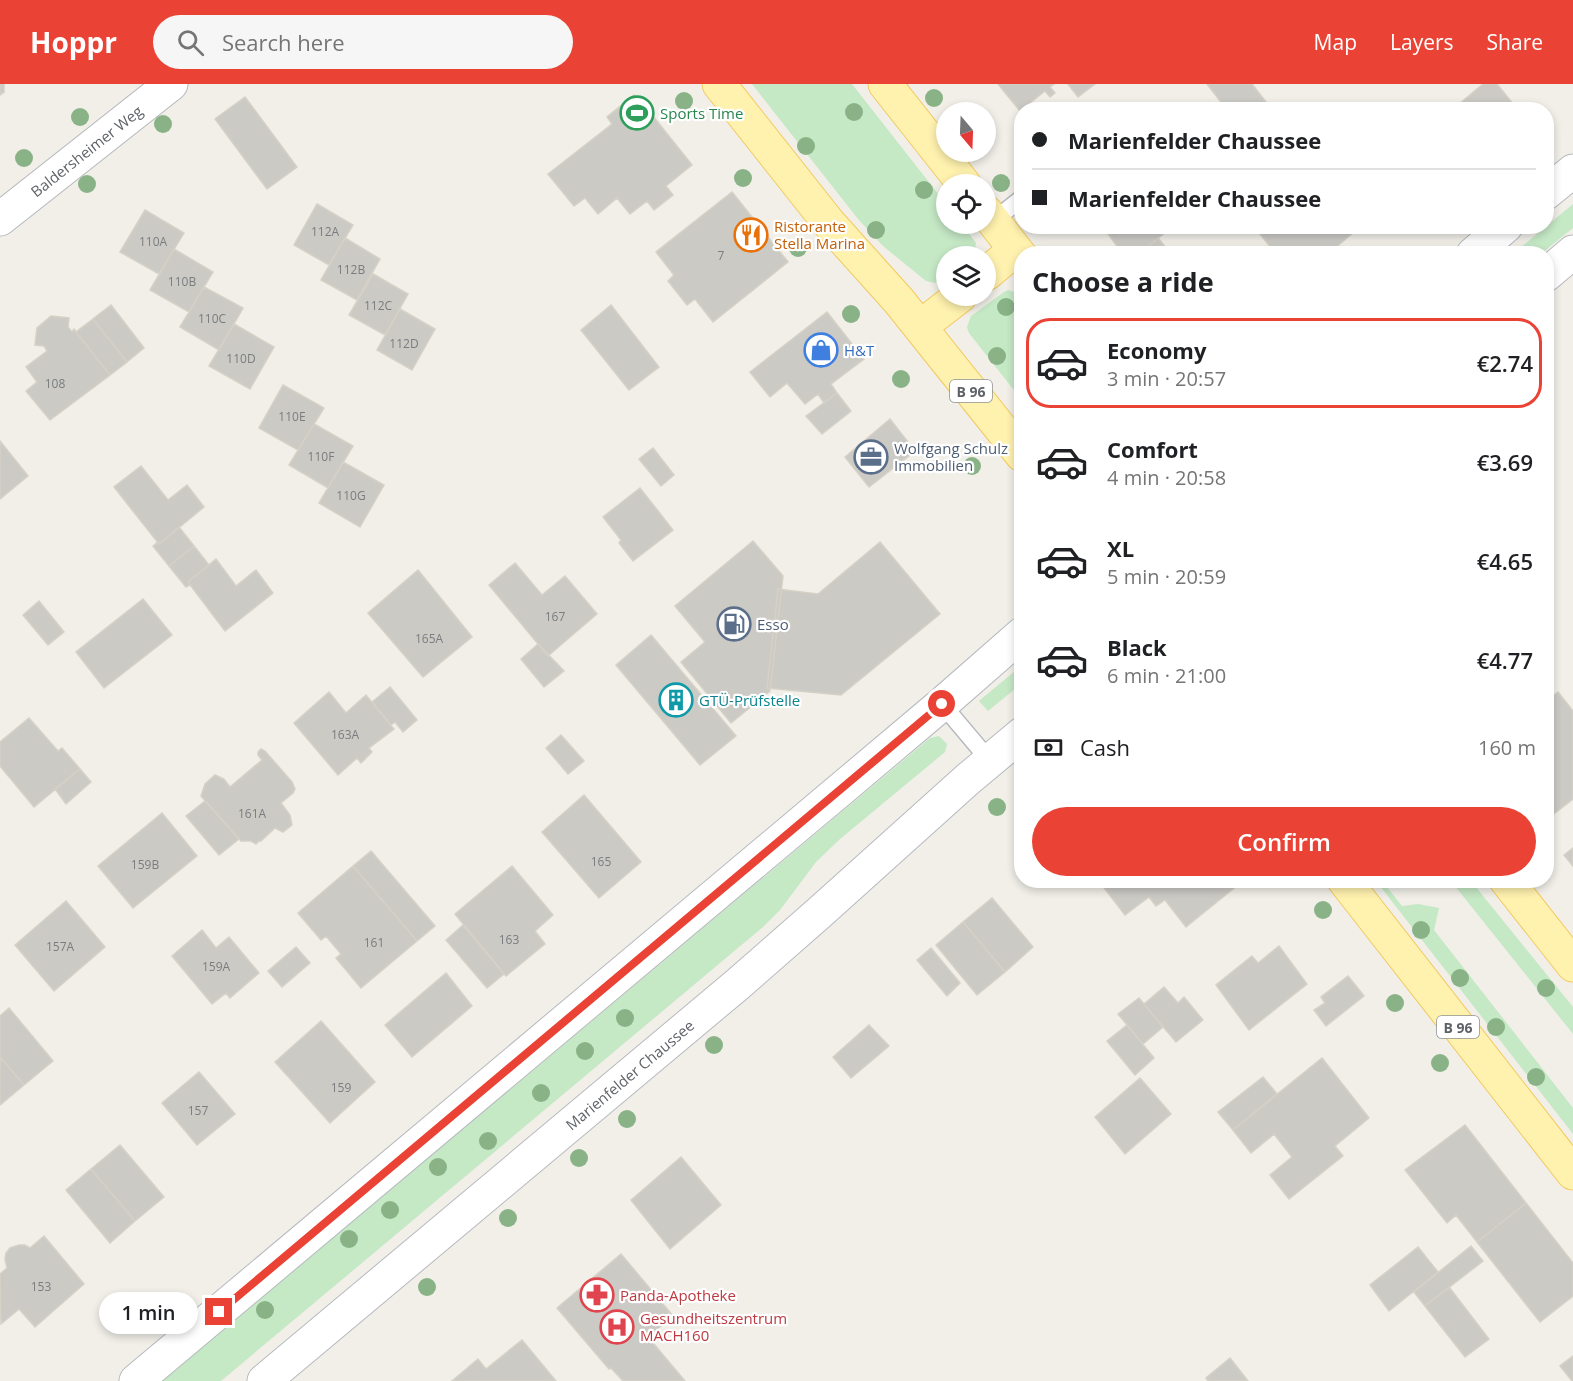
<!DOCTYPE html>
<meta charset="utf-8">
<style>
:root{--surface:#fff;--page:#f6f6f6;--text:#202124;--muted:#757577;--line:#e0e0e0;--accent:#ea4335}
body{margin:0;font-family:"Open Sans",sans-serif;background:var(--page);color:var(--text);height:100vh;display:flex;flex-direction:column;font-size:22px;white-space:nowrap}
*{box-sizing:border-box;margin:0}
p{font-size:20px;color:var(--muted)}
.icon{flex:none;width:33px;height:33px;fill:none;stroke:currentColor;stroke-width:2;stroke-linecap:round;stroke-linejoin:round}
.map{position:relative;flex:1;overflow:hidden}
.details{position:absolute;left:1014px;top:162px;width:540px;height:642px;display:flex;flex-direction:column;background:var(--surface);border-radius:24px;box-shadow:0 3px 9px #0003}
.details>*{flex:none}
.banner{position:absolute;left:1014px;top:18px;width:540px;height:132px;border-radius:24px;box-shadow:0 3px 9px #0003;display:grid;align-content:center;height:132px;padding:0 18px;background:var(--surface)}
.needle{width:39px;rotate:161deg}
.fabs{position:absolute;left:936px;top:18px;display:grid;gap:12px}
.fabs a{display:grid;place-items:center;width:60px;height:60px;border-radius:50%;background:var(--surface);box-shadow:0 3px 9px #0003;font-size:30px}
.end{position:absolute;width:27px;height:27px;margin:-14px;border:8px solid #ea4335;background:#fff;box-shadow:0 0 0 3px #fff}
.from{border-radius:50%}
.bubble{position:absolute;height:42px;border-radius:21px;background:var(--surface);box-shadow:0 3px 9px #0003;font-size:20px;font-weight:600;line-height:42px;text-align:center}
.banner b{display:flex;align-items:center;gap:21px;height:57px;font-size:22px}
.banner b+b{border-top:2px solid var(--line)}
.banner i{width:15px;height:15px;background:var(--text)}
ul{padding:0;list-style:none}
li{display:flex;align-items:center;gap:18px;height:90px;margin:0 12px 9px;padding:0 6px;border:3px solid transparent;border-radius:24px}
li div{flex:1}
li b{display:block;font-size:22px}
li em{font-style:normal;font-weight:600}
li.active{border-color:var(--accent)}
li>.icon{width:54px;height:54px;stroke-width:1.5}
h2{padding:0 18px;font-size:27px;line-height:72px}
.pay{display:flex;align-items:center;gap:15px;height:66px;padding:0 18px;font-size:22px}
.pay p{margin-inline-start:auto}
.button{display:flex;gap:12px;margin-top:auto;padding:12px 18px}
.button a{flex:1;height:69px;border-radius:36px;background:var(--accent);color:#fff;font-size:24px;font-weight:600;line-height:69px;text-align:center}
header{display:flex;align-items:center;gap:36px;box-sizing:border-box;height:84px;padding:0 30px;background:var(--accent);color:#fff}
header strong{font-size:28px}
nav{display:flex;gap:33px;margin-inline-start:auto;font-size:21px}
.search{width:420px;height:54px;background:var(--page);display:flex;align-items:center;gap:15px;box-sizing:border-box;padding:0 21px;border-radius:33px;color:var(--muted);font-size:22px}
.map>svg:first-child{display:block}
.green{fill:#c5e8c5}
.building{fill:#cccac5;stroke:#d6d1c6;stroke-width:1.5}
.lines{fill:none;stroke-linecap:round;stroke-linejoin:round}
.service-casing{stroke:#b5b8bc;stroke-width:19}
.minor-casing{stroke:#b5b8bc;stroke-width:35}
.secondary-casing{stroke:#b6babf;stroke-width:35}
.primary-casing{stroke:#f2c960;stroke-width:35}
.service{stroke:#fff;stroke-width:16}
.minor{stroke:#fff;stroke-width:33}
.secondary{stroke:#fff;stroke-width:33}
.primary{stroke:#fff2af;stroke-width:33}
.tree{fill:#89b387}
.route{stroke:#ea4335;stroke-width:8}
.labels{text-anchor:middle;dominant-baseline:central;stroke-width:4.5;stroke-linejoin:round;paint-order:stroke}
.number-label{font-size:12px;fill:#7a7d7f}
.shield{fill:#fff;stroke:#8f9295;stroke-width:1.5}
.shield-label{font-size:14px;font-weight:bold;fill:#5f6368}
.leisure-label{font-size:15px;fill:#27864d;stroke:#fff;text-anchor:start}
.street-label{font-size:15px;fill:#5f6368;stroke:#fff}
.food-label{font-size:15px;fill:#c56008;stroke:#fff;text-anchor:start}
.shop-label{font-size:15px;fill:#366cbe;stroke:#fff;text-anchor:start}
.service-label{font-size:15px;fill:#4e5e75;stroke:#fff;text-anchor:start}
.culture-label{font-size:15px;fill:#0d838f;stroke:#fff;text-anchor:start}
.health-label{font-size:15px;fill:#be3a42;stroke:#fff;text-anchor:start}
</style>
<header>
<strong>Hoppr</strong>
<div class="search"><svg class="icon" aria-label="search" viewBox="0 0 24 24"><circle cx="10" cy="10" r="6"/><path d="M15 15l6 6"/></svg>Search here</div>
<nav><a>Map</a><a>Layers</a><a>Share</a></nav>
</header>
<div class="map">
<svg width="1573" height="1297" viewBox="0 0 1573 1297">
<rect width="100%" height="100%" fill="#f1efe8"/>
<path class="green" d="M752 0H852L946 120V140H962L976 159 975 167 970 172H946V191L935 199 926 197 883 162 858 135Z
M1573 120V144L1542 169H1514Z
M1008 206 1015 208 1021 215V315L969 249 967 243 971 232 1004 208Z
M1021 582V600L988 627 979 617Z
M939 652 947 660 945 668 840 755 816 778 780 826 763 843 221 1297H162L930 654Z
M1376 797H1397L1400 800 1387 803 1402 822 1418 820 1439 824 1434 846 1573 1024V1050Z
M1451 797H1471L1573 923V950Z"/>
<path class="building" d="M0 0H4V8L0 11Z
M998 0H1054L1050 3 1055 9 1050 13 1045 7 1020 27Z
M1068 0H1095L1078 13Z
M1207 0H1252L1269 22 1264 26H1227Z
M1483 0H1497L1518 26H1452Z
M634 11 640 18 641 17 692 81 666 102 673 111 654 126 647 117 630 130 617 114 598 130 585 114 574 122 548 90 612 40 607 33Z
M245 13 297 83 267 105 215 35Z
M732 108 788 178 713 238 695 215 687 221 668 197 674 191 656 168Z
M317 120 353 141 329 181 294 161Z
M145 126 184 149 159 190 120 168Z
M1102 142H1173L1139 170H1123Z
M1259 142H1361L1328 170H1276L1256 145Z
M345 154 380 175 357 216 321 196Z
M1158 154 1171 170H1139Z
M174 165 213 188 189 228 150 206Z
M373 190 408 210 385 251 349 231Z
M204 203 243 224 219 266 180 243Z
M111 221 144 264 127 278 93 235Z
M611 221 659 283 629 306 581 246Z
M400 225 435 245 412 286 377 266Z
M827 228 864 275 831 300 837 309 824 319 818 310 805 320 787 299 770 313 750 288Z
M51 232 69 234 68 243 72 248 74 245 76 248 110 291 50 336 26 307 37 298 26 283 47 267 44 262 35 261 37 244Z
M93 235 127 278 110 291 76 248Z
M234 240 274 263 250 305 209 282Z
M283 301 324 324 298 366 259 344Z
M837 309 851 327 822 350 806 332Z
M890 335 915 367 869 403 845 373Z
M314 340 353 362 328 404 289 381Z
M0 357 28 392 0 415Z
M653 364 674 391 661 402 639 375Z
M343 378 384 401 360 443 319 419Z
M141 382 168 416 187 401 204 423 159 460 114 403Z
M640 404 673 446 633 477 619 459 621 456 603 433Z
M179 443 194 462 169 482 153 462 158 458 159 460Z
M753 457 783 492 770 607 731 639 681 578 705 558 675 522Z
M880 458 940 530 841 611 767 604 778 505 818 510Z
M194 462 209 481 188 498 190 501 186 503 169 482Z
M216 475 236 502 256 486 273 509 225 547 188 498Z
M515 479 542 511 565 492 597 530 548 572 489 501Z
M418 486 472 553 423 593 368 529Z
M143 515 172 551 104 604 76 568Z
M39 517 64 548 48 561 23 531Z
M651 551 736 652 700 681 616 581Z
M538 560 564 587 544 603 521 575Z
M390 603 417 636 403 648 395 638 391 641 372 618Z
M329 608 346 629 366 611 394 645 369 664 372 668 361 679 357 674 338 691 294 639Z
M1558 608 1573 627V715L1546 736V617Z
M29 634 58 667 62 664 80 685 34 723 0 682V658Z
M561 651 584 677 568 690 546 664Z
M261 665 265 667 292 698 295 705 293 709 281 719 290 731 292 741 283 748 275 744 261 757 260 756 256 760 251 757H241L201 712 205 700 215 691 224 695 230 703 262 676 258 671V668Z
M80 685 91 698 66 720 55 705Z
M584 711 641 778 599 814 542 748Z
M205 717 239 755 219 771 186 732Z
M162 729 197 772 133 824 98 782Z
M1573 764V782L1564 771Z
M371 767 435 842 417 857 353 782Z
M353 782 417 857 361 904 336 874 341 870 326 852 321 856 298 829Z
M512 782 553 831 535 847 545 860 506 892 455 830Z
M1098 796H1244L1186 843 1165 816 1156 822 1149 813 1125 831Z
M992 814 1033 863 1005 888 963 838Z
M66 817 105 863 54 907 15 861Z
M963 838 1005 888 977 911 936 861Z
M463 841 504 890 487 904 446 856Z
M202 846 216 864 229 853 259 889 230 914 226 909 212 920 172 872Z
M1279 862 1307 900 1249 946 1216 901 1252 872 1258 879Z
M296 863 310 879 282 903 268 887Z
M931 864 960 899 947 912 917 876Z
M446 889 472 922 412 973 385 941Z
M1348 892 1364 912 1326 942 1314 926 1325 919 1321 913Z
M1164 903 1178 919 1184 913 1203 936 1176 958 1144 920Z
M1139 914 1163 943 1143 960 1118 930Z
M9 924 53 977 24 1001 0 973V932Z
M321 937 375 998 330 1039 275 978Z
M869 941 889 962 851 994 833 973Z
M1127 941 1154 974 1135 991 1107 957Z
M0 973 24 1001 0 1021Z
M1322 974 1369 1034 1335 1062 1343 1072 1289 1115 1270 1091 1292 1073 1274 1050 1251 1069 1233 1046Z
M199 988 235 1030 197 1061 162 1019Z
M1263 993 1277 1010 1233 1046 1218 1028Z
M1140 994 1171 1030 1125 1070 1095 1033Z
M1465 1041 1526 1119 1477 1158 1456 1131 1447 1139 1405 1086Z
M120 1061 164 1113 135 1137 91 1085Z
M681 1073 721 1121 670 1165 631 1116Z
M91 1085 135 1137 110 1159 66 1106Z
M1526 1119 1573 1179V1212L1540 1238 1477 1158Z
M44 1152 84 1200 35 1243 19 1225 1 1240 0 1190 7 1184 5 1175 6 1169 10 1164 19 1161H25L30 1164Z
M1471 1162 1483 1177 1425 1222 1414 1208Z
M1418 1163 1438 1188 1389 1227 1370 1201Z
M621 1170 673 1232 648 1253 685 1297H623L611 1284 609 1285 557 1224Z
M1449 1203 1489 1255 1465 1273 1425 1222Z
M522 1256 556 1297H452L478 1275 486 1285Z
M1573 1272V1297H1572L1560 1282Z
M1230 1274 1248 1297H1208L1206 1294Z"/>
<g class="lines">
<g class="service-casing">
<path id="service" d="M993 137 1022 114
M942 620 990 677"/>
</g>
<g class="minor-casing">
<g id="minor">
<path id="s1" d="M0 135 171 0"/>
</g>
</g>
<g class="secondary-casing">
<g id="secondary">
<path d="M1546 109 1573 87"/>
<path d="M1473 170 1506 142"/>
<path d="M1546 191 1573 168"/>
<path d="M136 1297 840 706 942 620 1022 550"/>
<path id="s2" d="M264 1297 738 900 819 829 968 695 1022 650"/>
</g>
</g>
<g class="primary-casing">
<path id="primary" d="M719 0 829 139 899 217 1022 371
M885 0 964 100
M986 128 1022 174
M986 190 1015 166
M920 243 960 212
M1344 796 1573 1089
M1506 796 1573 881"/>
</g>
<use href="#service" class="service"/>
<use href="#minor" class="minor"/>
<use href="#secondary" class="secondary"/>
<use href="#primary" class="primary"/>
</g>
<g class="tree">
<circle cx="934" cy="14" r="9"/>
<circle cx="684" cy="17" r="9"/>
<circle cx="854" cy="28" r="9"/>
<circle cx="80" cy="33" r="9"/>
<circle cx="163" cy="40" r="9"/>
<circle cx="806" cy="62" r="9"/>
<circle cx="24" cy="74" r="9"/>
<circle cx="743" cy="94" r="9"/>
<circle cx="1001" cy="99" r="9"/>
<circle cx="87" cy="100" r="9"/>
<circle cx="924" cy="106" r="9"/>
<circle cx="876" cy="146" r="9"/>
<circle cx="798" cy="164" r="9"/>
<circle cx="1006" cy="223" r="9"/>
<circle cx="851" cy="230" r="9"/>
<circle cx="997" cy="272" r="9"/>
<circle cx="901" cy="295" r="9"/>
<circle cx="972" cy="382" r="9"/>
<circle cx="997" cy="723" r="9"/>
<circle cx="1323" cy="826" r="9"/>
<circle cx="1421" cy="846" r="9"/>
<circle cx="1460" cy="894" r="9"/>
<circle cx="1546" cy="904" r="9"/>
<circle cx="1395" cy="919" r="9"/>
<circle cx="625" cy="934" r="9"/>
<circle cx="1496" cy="943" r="9"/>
<circle cx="714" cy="961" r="9"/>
<circle cx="585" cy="967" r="9"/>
<circle cx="1440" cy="979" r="9"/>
<circle cx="1536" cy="993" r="9"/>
<circle cx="541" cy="1009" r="9"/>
<circle cx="627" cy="1035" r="9"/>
<circle cx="488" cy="1057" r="9"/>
<circle cx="579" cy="1074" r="9"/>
<circle cx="438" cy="1083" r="9"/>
<circle cx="390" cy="1126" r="9"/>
<circle cx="508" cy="1134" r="9"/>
<circle cx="349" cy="1155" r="9"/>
<circle cx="427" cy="1203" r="9"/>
<circle cx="265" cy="1226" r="9"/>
</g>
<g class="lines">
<path class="route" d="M219 1228 942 620"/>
</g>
<defs>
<g id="stadium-ring" transform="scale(1.725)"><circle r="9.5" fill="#fff" stroke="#2e9e5b" stroke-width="1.5"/><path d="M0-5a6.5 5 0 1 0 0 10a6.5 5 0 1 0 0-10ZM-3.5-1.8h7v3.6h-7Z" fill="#2e9e5b"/></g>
<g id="restaurant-ring" transform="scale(1.725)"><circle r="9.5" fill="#fff" stroke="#e8710a" stroke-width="1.5"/><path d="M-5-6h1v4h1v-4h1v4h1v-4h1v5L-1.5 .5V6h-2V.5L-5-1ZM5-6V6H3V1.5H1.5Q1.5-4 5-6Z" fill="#e8710a"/></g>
<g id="shop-ring" transform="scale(1.725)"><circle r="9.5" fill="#fff" stroke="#3f7fe0" stroke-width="1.5"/><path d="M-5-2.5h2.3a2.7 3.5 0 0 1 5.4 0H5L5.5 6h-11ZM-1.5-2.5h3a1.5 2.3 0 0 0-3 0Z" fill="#3f7fe0"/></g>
<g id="office-ring" transform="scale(1.725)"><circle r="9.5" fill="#fff" stroke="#5c6f8a" stroke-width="1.5"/><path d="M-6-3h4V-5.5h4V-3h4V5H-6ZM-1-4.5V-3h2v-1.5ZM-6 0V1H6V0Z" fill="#5c6f8a"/></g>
<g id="fuel-ring" transform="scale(1.725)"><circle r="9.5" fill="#fff" stroke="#5c6f8a" stroke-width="1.5"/><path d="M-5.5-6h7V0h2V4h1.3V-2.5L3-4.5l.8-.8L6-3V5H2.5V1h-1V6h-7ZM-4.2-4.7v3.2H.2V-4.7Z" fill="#5c6f8a"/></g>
<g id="building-ring" transform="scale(1.725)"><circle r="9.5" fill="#fff" stroke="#0f9aa8" stroke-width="1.5"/><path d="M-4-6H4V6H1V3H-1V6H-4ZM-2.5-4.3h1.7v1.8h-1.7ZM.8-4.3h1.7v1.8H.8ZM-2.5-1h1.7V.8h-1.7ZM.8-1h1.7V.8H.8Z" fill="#0f9aa8"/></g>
<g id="pharmacy-ring" transform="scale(1.725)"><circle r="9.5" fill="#fff" stroke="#e0444e" stroke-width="1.5"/><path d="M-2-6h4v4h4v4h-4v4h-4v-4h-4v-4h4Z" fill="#e0444e"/></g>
<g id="hospital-ring" transform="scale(1.725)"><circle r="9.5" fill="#fff" stroke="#e0444e" stroke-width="1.5"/><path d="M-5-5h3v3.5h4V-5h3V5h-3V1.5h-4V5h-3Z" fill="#e0444e"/></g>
</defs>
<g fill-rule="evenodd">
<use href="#stadium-ring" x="637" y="29"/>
<use href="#restaurant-ring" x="751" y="151"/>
<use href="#shop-ring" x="821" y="266"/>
<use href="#office-ring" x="871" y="373"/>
<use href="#fuel-ring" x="734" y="540"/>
<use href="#building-ring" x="676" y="616"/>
<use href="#pharmacy-ring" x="597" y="1211"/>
<use href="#hospital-ring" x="617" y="1243"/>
</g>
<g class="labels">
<g class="number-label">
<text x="325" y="147">112A</text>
<text x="153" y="157">110A</text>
<text x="721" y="171">7</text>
<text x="351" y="185">112B</text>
<text x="182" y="197">110B</text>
<text x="378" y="221">112C</text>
<text x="212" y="234">110C</text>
<text x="404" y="259">112D</text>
<text x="241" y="274">110D</text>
<text x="55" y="299">108</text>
<text x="292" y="332">110E</text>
<text x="321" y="372">110F</text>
<text x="351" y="411">110G</text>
<text x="555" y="532">167</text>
<text x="429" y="554">165A</text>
<text x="345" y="650">163A</text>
<text x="252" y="729">161A</text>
<text x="601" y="777">165</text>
<text x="145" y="780">159B</text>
<text x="509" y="855">163</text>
<text x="374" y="858">161</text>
<text x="60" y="862">157A</text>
<text x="216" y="882">159A</text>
<text x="341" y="1003">159</text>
<text x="198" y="1026">157</text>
<text x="41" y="1202">153</text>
</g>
<g class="shield">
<rect x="950" y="296" width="42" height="22" rx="4.5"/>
<rect x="1437" y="932" width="42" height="22" rx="4.5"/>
</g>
<g class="shield-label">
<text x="971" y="307">B 96</text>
<text x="1458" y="943">B 96</text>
</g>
<g class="leisure-label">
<text x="660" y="29">Sports Time</text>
</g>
<g class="street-label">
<text stroke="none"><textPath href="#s1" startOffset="110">Baldersheimer Weg</textPath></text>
<text stroke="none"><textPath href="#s2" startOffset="477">Marienfelder Chaussee</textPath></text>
</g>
<g class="food-label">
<text x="774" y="142">Ristorante<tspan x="774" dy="17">Stella Marina</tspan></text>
</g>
<g class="shop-label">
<text x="844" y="266">H&amp;T</text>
</g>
<g class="service-label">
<text x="894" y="364">Wolfgang Schulz<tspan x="894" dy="17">Immobilien</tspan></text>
<text x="757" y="540">Esso</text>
</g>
<g class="culture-label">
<text x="699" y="616">GTÜ-Prüfstelle</text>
</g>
<g class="health-label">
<text x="620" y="1211">Panda-Apotheke</text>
<text x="640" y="1234">Gesundheitszentrum<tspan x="640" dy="17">MACH160</tspan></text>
</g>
</g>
</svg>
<div class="fabs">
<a><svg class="needle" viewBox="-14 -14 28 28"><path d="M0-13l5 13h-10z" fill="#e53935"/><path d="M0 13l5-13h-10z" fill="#757577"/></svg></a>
<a><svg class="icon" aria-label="locate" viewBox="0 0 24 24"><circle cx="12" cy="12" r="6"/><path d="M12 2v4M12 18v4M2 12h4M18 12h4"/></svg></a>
<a><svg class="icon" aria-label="layers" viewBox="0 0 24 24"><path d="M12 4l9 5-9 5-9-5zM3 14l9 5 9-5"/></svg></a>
</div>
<i class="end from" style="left:942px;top:620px"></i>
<i class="end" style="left:219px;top:1228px"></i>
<div class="bubble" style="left:99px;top:1208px;width:99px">1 min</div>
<div class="banner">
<b><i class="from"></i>Marienfelder Chaussee</b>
<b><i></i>Marienfelder Chaussee</b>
</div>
<section class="details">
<h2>Choose a ride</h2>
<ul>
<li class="active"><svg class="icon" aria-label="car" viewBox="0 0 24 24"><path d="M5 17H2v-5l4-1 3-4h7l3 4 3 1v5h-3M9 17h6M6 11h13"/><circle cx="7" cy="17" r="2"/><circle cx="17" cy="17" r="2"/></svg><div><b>Economy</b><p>3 min · 20:57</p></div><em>€2.74</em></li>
<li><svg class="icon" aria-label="car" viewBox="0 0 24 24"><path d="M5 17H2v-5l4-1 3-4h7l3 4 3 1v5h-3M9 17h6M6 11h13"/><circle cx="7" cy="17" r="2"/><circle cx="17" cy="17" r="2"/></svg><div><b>Comfort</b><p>4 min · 20:58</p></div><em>€3.69</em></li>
<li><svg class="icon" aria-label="car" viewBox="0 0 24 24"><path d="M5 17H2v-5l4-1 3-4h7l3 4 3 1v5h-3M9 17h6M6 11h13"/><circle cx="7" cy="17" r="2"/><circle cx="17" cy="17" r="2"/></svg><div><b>XL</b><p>5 min · 20:59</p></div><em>€4.65</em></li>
<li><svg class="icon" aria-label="car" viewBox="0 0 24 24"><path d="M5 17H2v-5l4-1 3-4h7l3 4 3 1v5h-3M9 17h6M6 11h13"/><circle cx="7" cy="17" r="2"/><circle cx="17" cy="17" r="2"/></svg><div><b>Black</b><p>6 min · 21:00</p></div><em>€4.77</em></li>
</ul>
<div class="pay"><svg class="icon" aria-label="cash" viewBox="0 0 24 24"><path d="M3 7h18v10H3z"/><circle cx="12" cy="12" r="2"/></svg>Cash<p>160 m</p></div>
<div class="button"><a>Confirm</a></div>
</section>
</div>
